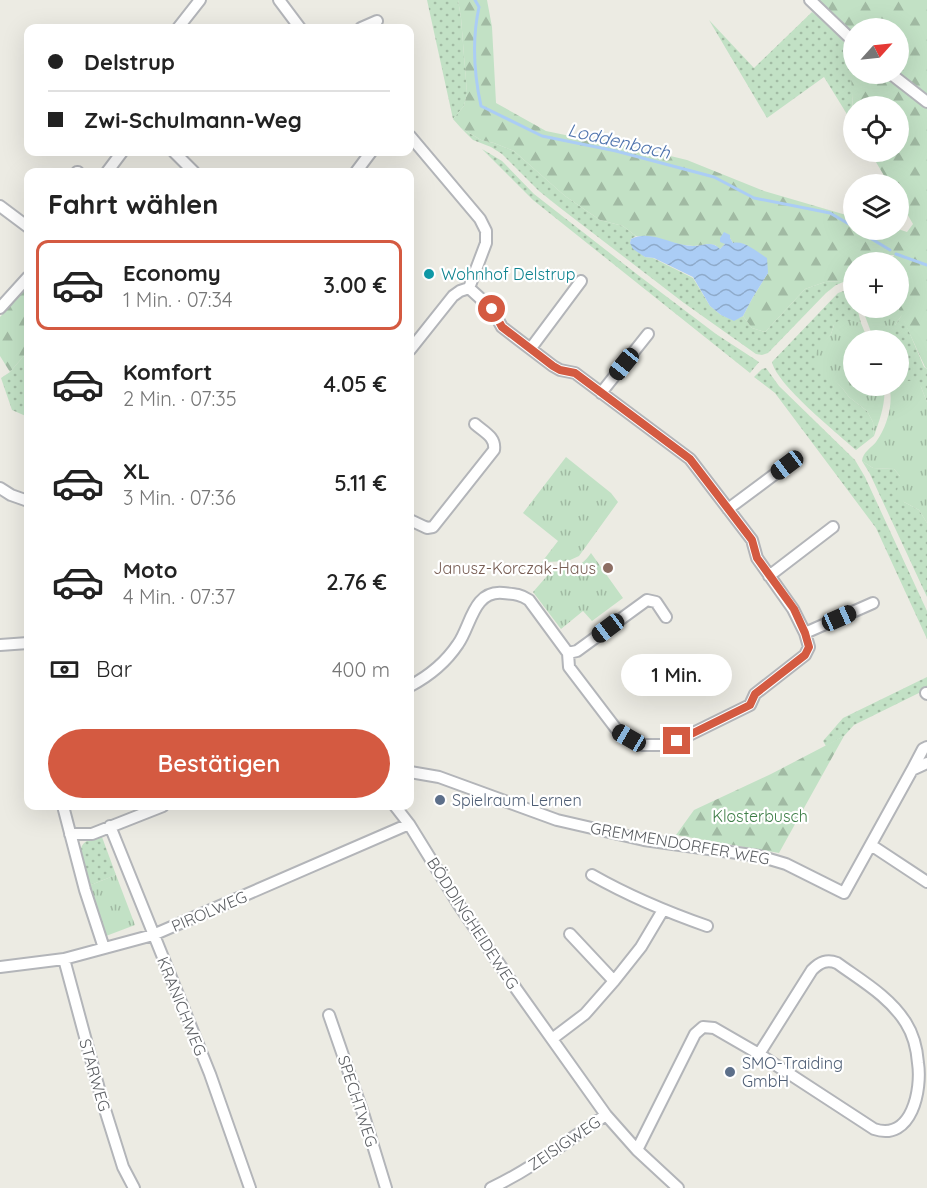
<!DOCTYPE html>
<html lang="de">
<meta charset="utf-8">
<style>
:root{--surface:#fff;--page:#f6f6f6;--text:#222;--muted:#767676;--line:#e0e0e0;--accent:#d45a41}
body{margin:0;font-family:Quicksand,sans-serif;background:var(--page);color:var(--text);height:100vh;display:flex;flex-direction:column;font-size:22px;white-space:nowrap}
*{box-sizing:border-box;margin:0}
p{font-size:20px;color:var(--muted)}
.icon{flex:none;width:33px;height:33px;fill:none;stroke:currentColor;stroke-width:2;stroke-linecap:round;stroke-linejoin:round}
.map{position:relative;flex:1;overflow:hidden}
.drawer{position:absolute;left:24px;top:168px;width:390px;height:642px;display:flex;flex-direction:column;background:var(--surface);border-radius:12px;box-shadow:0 6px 24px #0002}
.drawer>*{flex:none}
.top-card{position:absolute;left:24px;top:24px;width:390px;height:132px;border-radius:12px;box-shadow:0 6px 24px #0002;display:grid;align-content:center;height:132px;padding:0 24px;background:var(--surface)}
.needle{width:39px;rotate:63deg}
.buttons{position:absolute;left:843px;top:18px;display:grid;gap:12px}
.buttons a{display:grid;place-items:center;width:66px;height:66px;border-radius:50%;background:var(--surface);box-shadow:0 6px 24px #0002;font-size:30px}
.end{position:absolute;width:27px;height:27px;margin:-14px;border:8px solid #d45a41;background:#fff;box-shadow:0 0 0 3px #fff}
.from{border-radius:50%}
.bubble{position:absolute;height:42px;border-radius:21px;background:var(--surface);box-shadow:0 6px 24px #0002;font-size:20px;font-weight:600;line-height:42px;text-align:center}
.car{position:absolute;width:18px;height:36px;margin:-18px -9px;border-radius:8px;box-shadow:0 0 4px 2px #0007;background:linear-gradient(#222 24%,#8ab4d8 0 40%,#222 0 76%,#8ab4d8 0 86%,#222 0)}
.top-card b{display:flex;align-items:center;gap:21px;height:57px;font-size:22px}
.top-card b+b{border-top:2px solid var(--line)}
.top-card i{width:15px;height:15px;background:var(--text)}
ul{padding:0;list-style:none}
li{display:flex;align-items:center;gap:18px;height:90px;margin:0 12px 9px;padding:0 12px;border:3px solid transparent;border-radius:12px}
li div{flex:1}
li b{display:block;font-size:22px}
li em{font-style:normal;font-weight:600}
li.on{border-color:var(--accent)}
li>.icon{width:54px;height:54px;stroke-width:1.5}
h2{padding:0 24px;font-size:27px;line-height:72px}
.pay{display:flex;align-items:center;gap:15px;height:66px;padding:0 24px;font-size:22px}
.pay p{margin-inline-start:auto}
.action{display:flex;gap:12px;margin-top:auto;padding:12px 24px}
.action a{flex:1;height:69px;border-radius:36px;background:var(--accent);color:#fff;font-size:24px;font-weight:600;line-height:69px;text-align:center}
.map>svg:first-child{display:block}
.grass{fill:url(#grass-dots)}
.forest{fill:url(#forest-firs);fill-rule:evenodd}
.park{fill:url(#park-tufts)}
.water{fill:url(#water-waves)}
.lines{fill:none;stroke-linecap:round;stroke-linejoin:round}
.stream{stroke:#abcdf5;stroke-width:3}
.minor-casing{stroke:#b3b5b9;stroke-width:14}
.minor{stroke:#fff;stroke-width:10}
.route{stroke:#d45a41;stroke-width:8}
.culture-dot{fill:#0f9aa8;stroke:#fff;stroke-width:2}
.education-dot{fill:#8d6e63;stroke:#fff;stroke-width:2}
.service-dot{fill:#5c6f8a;stroke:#fff;stroke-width:2}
.labels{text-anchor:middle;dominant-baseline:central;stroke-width:4.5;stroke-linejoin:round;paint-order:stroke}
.culture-label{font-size:16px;fill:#0d838f;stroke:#fff;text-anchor:start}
.education-label{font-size:16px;fill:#785e54;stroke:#fff;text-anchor:end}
.service-label{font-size:16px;fill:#4e5e75;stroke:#fff;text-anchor:start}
.park-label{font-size:16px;fill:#3e7e47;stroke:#fff}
.street-label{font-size:16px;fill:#5b5e62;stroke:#fff}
.water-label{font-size:18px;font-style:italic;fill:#4e73ad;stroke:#fff}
</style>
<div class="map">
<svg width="927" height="1188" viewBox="0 0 927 1188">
<defs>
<pattern id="grass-dots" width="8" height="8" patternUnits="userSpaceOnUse" patternTransform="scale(1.5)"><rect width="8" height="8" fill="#c2e1c5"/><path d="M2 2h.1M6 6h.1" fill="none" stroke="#a1baa3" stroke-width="1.8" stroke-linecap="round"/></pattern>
<pattern id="forest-firs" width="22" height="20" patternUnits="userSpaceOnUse" patternTransform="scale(1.5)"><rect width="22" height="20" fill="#c2e1c5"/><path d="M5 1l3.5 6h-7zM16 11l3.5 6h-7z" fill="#a1baa3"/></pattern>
<pattern id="park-tufts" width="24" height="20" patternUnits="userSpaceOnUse" patternTransform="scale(1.5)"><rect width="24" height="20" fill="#c2e1c5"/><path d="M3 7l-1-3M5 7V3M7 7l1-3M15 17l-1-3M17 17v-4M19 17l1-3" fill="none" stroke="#a1baa3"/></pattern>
<pattern id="water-waves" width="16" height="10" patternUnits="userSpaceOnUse" patternTransform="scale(1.5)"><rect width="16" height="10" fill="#abcdf5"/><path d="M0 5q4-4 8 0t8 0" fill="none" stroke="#8eaaca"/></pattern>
</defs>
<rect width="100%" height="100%" fill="#ecebe3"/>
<path class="grass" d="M427 0H458L461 18 467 93 464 106 453 119Z
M812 12 821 19 851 49 853 124 824 77 767 118 709 20 754 68Z
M461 128 481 140 494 143 514 151 565 196 600 220 623 226 636 236 631 239 630 243 645 257 653 258 693 278 710 306 721 315 734 320 743 316 752 328 765 332 805 289 825 282 843 281 853 278 836 285 826 293 768 353 762 355 756 354 684 303 559 207 539 191 502 154 491 147 473 140Z
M482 149 502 161 534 194 638 275 716 334 759 362 750 373 533 200Z
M852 288 853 294 854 308H857L861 323C851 321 844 322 834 325L831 334 825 342 826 378H832L843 389 849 397 867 411 873 422 874 436 856 450C836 432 777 385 772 362L838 293Z
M902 315 924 367 927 369V402L921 387 902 381 899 368 898 340H895V325Z
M28 351V417L12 410 1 378 10 372Z
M766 368 779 386 855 460 865 477 927 611V639L876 528 775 393 754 377 762 369Z
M862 461 873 468 894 469 900 476 904 502 919 510 927 523V597L870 474Z
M927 677V689L854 725 844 736 826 746 823 741 843 718Z
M102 837 116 875 88 886C85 874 73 848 87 841 92 838 97 838 102 837Z"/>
<path class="forest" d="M458 0H487L492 27 496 103 546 131 570 136 600 139 687 160 764 191 853 217 854 230 898 229 907 232 913 224 899 200 898 184H889L870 152H898V106H854L853 111 849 38 810 0H927V369L925 367 898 308V262H891L894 255H885L875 262H854L853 278 843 281 825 282 805 289 765 332 752 328 743 316 753 297 768 273 750 248 744 244 733 243 730 238 720 249 715 245 708 244 694 246 674 244 654 237 636 236 623 226 600 220 565 196 514 151 494 143 481 140 461 128 453 119 464 106 467 93 461 18ZM854 28H898V74H854Z
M28 285V351L10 372 0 356V317Z
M844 736 779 853 676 835 694 810 771 774Z"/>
<path class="park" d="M862 308H898L902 315 895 325V340H874Z
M838 321H852L861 323 868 340H854V386H884C886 403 880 419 874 436L873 422 867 411 849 397 843 389 832 379 826 378 821 374 816 364 815 357 817 350 831 334 834 325Z
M899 368 902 381H916L921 387 927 402V523L919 510 904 502 897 491 900 476 894 469 873 468 862 461C863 452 871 448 876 442 887 427 894 403 889 386H898Z
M566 457 611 493 618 502 579 556 568 561 547 562 540 566 535 571 558 541 523 513Z
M591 553 623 598 592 621 583 611 561 629 533 592 554 568C572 567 580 569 591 553Z
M116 875 135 925 106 936 88 886Z"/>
<path class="water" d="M724 232 730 235V238L733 243C744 240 757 252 767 258L768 273 753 297 743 316 734 321 721 315 710 306 693 277 654 258 645 257 633 249 630 243 631 239C651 229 672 246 693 246 704 246 711 240 720 249L725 244 720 242V238Z"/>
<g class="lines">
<path class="stream" d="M475 0 479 7C472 39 474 74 481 106L542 136 616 151 714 177 754 198 830 213 854 227
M857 230 890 250
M896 254 927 265"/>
<g class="minor-casing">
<path id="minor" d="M279 0 300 28
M810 0 854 42
M178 28 200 0
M361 28 377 21
M891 74 927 102
M410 136 480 219 486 231V243L469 288 492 309 502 327 553 366 560 370 575 373 690 459 752 540 757 558 793 609 805 633 809 647 805 655 755 694 750 705 677 741 661 745H642L617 730 569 667 568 653 529 600C520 594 514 594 503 593 473 590 471 626 458 644 446 662 429 676 410 686
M174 152 194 172
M77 172H78
M107 172 122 152
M356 172 371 152
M0 206 28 227
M0 308 28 277
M531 348 581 281
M410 350 453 296 460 291 469 288
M601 393 648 334
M0 488 11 495 28 501
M728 509 787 465
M410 520 427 528 433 527 494 450C496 437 484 432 475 424
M769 576 833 527
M805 633 873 603
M0 645 28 643
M568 653 577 651 647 600 656 602 666 617
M926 693 927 694
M912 770 923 749 927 747
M410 772 439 777 557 820 644 840 759 856 786 864 844 893 912 770 927 763
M63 806 85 890 104 948
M395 806 409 824 459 905 517 990 606 1115 637 1150 678 1188
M110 826 210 1074 250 1188
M70 834H92L163 806
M871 845 927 882
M592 875C629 896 667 912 707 926
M570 934 614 981
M64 959 102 1100 123 1167 134 1188
M0 967 64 959 153 935 409 824
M329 1015 364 1116 386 1188
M552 1039 585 1014 614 981 641 947 663 910
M637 1150 695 1034 703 1027 714 1028 759 1054 874 1129C912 1142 922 1089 918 1063 917 1050 913 1034 906 1023 890 997 862 981 837 963 827 959 820 962 812 970L759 1054
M491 1188C532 1169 568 1140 606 1115"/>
</g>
<use href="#minor" class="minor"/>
</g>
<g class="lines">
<path class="route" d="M492 309 502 327 553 366 560 370 575 373 690 459 752 540 757 558 794 609 805 633 809 647 805 655 755 694 750 705 677 741"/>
</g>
<circle class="culture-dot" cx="429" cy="274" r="6"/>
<circle class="education-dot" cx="608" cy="568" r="6"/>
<g class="service-dot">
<circle cx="440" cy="800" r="6"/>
<circle cx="730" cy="1072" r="6"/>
</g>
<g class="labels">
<g class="culture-label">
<text x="441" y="274">Wohnhof Delstrup</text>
</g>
<g class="education-label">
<text x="596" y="568">Janusz-Korczak-Haus</text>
</g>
<g class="service-label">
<text x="452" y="800">Spielraum Lernen</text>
<text x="742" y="1063">SMO-Traiding<tspan x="742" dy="18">GmbH</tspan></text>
</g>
<g class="park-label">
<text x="760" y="816">Klosterbusch</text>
</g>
<g class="street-label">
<text transform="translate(680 843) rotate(10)">GREMMENDORFER WEG</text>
<text transform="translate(209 911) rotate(-23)">PIROLWEG</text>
<text transform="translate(473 923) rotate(57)">BÖDDINGHEIDEWEG</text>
<text transform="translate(182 1006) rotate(68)">KRANICHWEG</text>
<text transform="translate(95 1075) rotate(74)">STARWEG</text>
<text transform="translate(358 1101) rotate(72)">SPECHTWEG</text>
<text transform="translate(564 1143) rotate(-34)">ZEISIGWEG</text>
</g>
<g class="water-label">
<text transform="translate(619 141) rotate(13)">Loddenbach</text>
</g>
</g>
</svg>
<div class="buttons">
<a><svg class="needle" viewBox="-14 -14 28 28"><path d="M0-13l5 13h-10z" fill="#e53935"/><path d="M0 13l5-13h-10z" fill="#767676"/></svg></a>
<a><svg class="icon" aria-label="locate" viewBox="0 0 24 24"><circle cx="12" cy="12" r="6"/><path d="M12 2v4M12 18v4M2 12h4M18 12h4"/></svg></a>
<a><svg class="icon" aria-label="layers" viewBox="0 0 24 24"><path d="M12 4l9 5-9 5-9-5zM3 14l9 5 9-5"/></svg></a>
<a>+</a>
<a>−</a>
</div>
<i class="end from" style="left:492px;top:309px"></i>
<i class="end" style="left:677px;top:741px"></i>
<div class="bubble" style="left:621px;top:654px;width:111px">1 Min.</div>
<i class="car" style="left:624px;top:364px;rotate:219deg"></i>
<i class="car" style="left:787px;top:465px;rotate:233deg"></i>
<i class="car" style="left:839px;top:618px;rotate:66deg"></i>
<i class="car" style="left:608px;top:628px;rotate:233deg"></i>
<i class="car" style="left:629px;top:738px;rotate:300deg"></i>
<div class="top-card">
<b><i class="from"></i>Delstrup</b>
<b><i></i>Zwi-Schulmann-Weg</b>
</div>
<section class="drawer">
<h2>Fahrt wählen</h2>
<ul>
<li class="on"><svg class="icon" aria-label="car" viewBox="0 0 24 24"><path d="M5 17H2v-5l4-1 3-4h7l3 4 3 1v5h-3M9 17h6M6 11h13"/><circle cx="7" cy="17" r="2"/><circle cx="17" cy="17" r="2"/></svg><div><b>Economy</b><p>1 Min. · 07:34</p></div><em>3.00 €</em></li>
<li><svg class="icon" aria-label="car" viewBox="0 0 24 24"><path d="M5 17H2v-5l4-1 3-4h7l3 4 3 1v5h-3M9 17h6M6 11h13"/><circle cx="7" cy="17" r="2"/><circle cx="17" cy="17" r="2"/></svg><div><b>Komfort</b><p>2 Min. · 07:35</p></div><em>4.05 €</em></li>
<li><svg class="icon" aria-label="car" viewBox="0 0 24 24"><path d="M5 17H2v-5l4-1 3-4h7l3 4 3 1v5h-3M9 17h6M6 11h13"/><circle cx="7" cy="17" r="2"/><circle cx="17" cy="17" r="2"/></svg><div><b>XL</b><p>3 Min. · 07:36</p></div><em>5.11 €</em></li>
<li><svg class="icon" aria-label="car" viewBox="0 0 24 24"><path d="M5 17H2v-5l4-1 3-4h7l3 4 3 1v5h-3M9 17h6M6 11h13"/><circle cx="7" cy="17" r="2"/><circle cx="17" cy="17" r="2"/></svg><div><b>Moto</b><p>4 Min. · 07:37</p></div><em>2.76 €</em></li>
</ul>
<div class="pay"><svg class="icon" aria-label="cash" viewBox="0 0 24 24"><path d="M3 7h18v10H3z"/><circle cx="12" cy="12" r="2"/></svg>Bar<p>400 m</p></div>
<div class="action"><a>Bestätigen</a></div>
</section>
</div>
